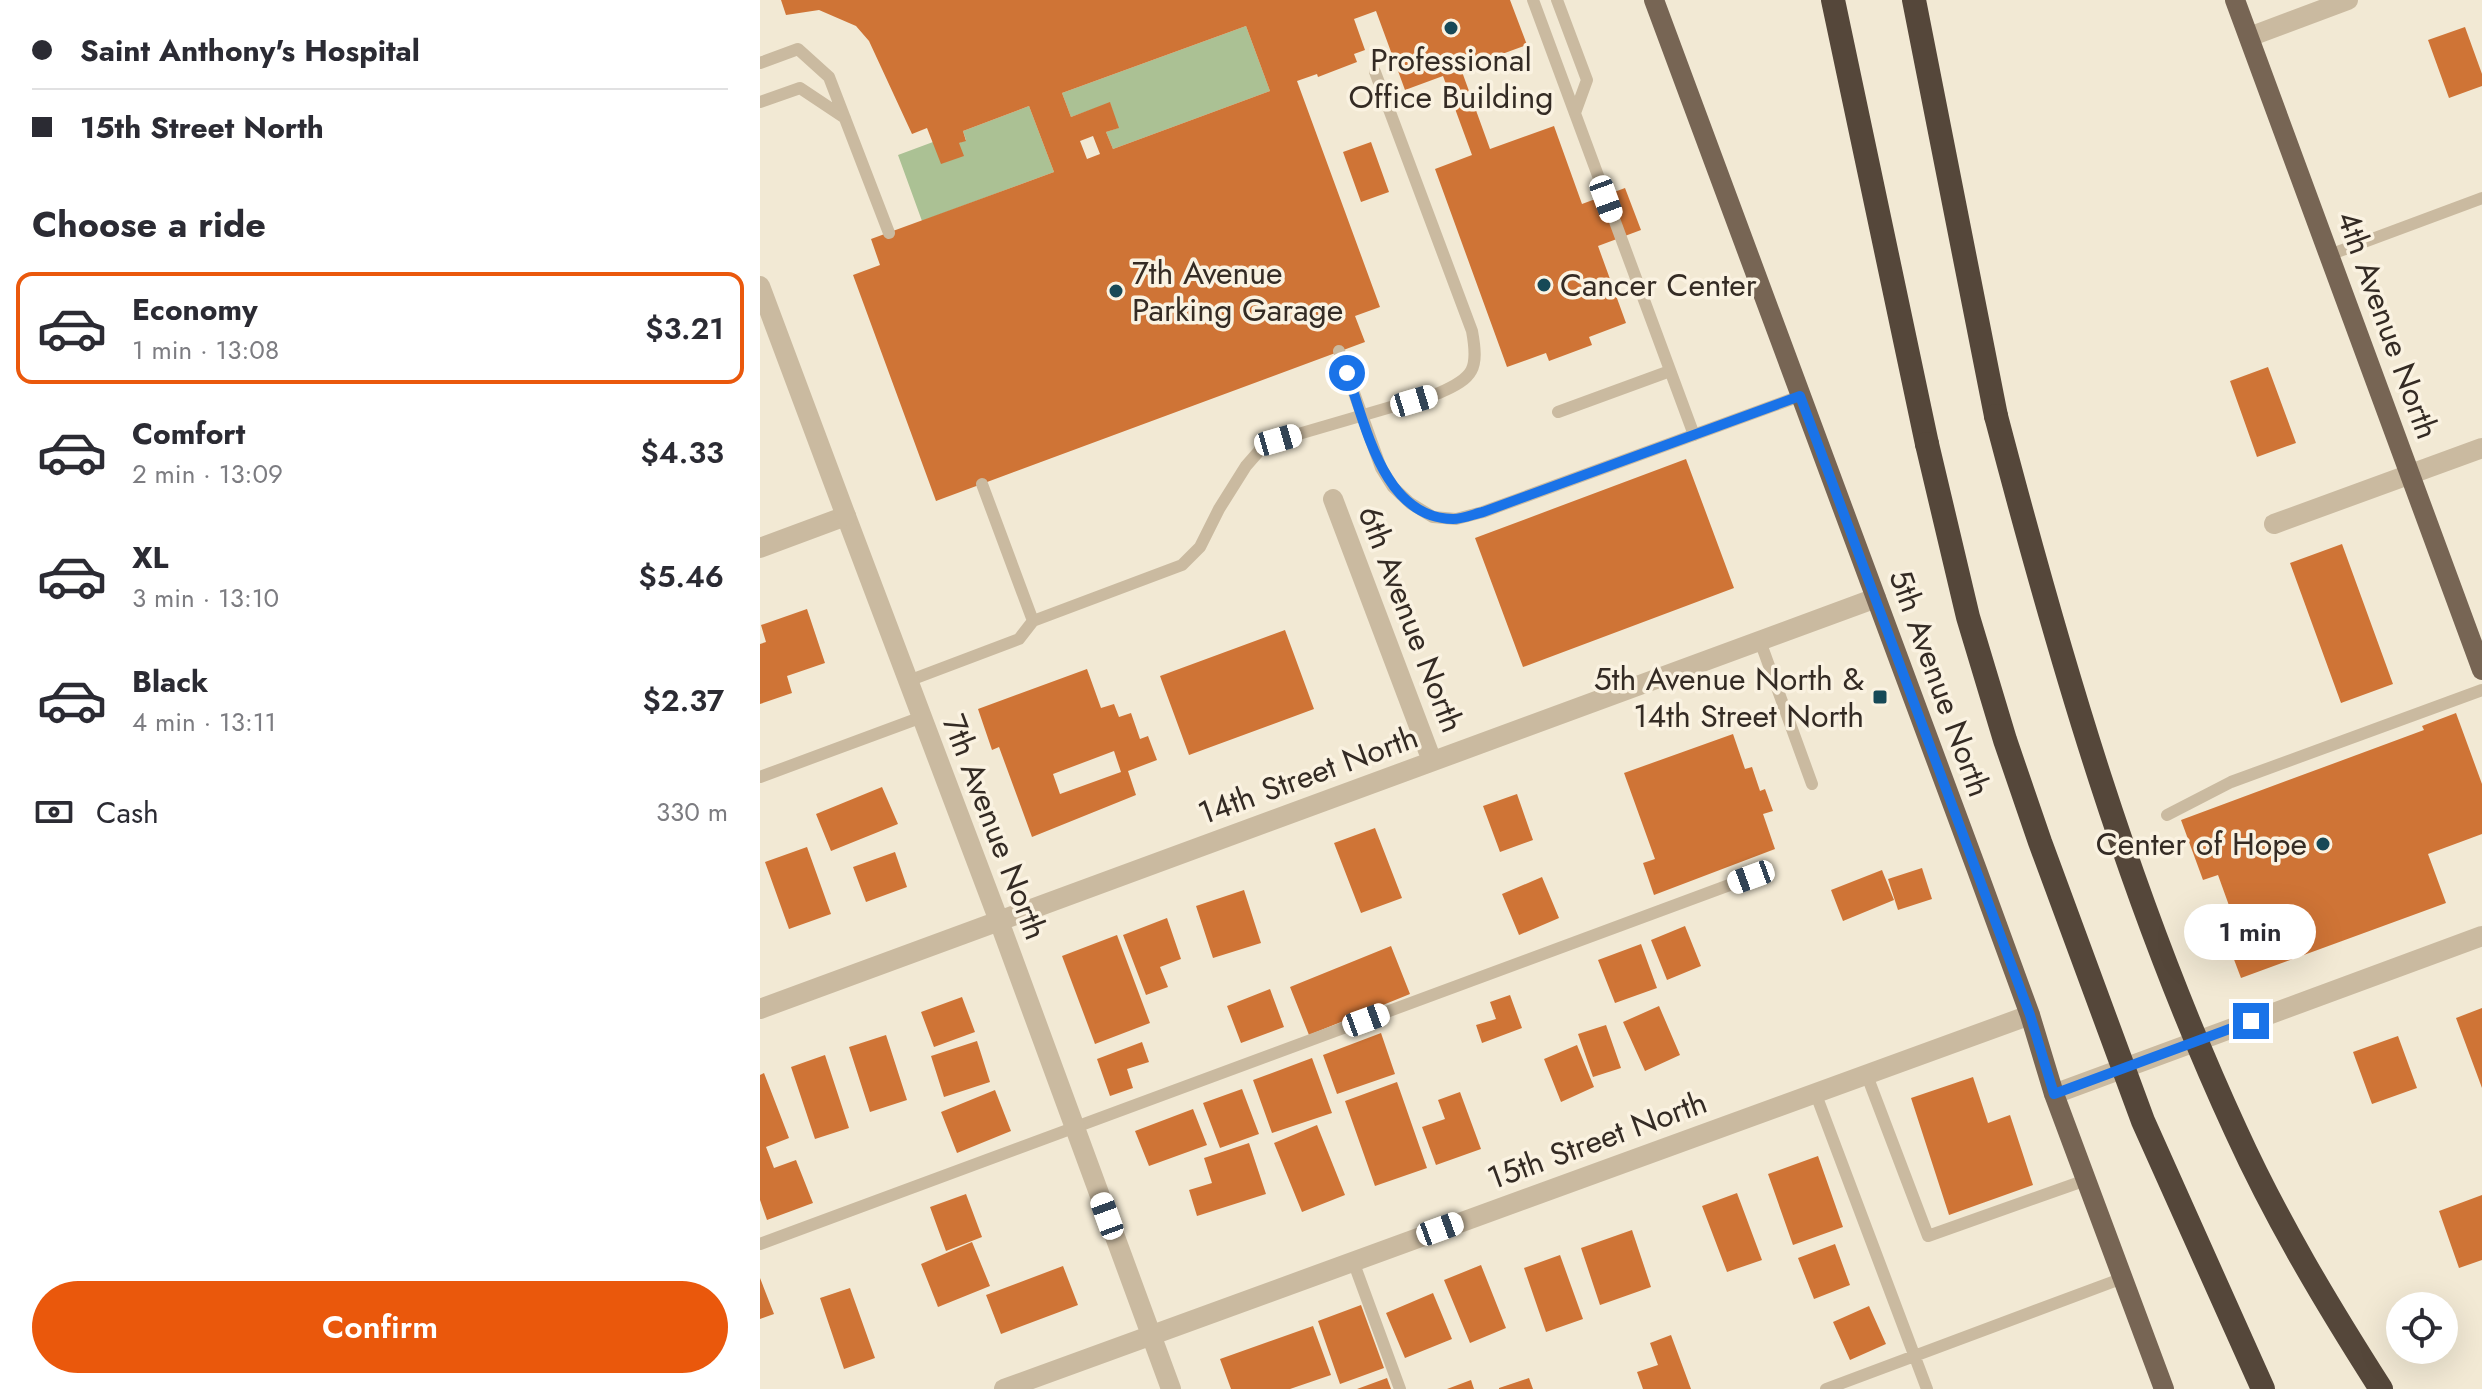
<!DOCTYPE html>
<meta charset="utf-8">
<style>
:root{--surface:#fff;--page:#f7f7f7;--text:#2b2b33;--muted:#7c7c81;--line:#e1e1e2;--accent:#ea580c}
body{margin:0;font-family:Jost,sans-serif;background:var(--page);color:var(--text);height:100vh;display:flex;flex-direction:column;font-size:30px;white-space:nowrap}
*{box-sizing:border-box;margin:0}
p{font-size:26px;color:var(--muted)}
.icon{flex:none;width:44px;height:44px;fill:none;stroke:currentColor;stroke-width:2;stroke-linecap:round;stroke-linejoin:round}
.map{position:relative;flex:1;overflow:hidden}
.drawer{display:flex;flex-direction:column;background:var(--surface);width:760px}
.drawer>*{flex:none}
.top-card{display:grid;align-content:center;height:176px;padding:0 32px;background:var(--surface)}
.controls{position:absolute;left:1626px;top:1292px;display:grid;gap:16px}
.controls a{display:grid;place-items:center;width:72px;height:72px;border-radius:50%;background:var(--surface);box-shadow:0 8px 32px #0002;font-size:40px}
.end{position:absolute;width:36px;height:36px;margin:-18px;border:10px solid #1a73e8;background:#fff;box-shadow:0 0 0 4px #fff}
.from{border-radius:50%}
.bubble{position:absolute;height:56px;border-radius:28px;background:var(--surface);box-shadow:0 8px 32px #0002;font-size:26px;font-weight:600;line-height:56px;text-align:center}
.car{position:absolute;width:24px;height:48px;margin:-24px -12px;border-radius:10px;box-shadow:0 0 6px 2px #0007;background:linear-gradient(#fff 24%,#345 0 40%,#fff 0 76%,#345 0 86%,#fff 0)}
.top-card b{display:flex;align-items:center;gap:28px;height:76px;font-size:30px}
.top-card b+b{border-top:2px solid var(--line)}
.top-card i{width:20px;height:20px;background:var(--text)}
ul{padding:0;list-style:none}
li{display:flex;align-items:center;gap:24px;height:112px;margin:0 16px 12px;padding:0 16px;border:4px solid transparent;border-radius:16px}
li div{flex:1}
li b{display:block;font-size:30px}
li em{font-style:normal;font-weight:600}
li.selected{border-color:var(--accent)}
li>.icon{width:72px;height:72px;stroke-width:1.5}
h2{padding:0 32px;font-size:36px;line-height:96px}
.pay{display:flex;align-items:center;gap:20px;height:88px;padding:0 32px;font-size:30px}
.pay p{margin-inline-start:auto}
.action{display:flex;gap:16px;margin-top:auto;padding:16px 32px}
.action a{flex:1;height:92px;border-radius:48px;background:var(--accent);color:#fff;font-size:32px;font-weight:600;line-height:92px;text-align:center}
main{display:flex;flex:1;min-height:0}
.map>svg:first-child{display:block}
.green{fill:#abc194}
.building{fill:#cf7436;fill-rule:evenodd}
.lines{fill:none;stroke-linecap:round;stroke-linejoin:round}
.service{stroke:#cabaa0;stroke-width:12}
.minor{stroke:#cabaa0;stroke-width:20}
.tertiary{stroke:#cabaa0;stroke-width:20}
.primary{stroke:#776554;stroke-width:20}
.motorway{stroke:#55473a;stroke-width:24}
.motorway-bridge{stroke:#55473a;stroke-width:24}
.route{stroke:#1a73e8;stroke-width:10}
.poi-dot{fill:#174957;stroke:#faf2e1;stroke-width:3}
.labels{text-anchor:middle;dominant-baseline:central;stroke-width:7;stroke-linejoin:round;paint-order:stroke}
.poi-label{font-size:32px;fill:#342b24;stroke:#faf2e1;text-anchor:start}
.street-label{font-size:32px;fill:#342b24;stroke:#faf2e1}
</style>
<main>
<section class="drawer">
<div class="top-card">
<b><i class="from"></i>Saint Anthony's Hospital</b>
<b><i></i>15th Street North</b>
</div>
<h2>Choose a ride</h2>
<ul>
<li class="selected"><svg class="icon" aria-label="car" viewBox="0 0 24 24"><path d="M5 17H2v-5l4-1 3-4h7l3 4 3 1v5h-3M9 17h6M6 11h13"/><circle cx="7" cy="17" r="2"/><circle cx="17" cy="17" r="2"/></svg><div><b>Economy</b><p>1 min · 13:08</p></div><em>$3.21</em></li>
<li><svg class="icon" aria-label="car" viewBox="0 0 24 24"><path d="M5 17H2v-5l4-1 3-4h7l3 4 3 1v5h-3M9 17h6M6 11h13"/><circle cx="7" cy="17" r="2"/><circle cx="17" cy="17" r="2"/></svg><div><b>Comfort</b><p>2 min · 13:09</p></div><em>$4.33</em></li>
<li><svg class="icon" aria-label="car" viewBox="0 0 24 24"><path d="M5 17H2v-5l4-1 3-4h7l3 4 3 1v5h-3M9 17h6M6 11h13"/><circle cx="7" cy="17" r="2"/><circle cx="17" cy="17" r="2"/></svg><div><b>XL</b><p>3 min · 13:10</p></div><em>$5.46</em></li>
<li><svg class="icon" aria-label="car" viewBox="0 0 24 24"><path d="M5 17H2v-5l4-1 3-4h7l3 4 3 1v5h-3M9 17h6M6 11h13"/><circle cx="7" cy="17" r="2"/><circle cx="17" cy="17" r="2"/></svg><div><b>Black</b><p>4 min · 13:11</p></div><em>$2.37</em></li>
</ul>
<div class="pay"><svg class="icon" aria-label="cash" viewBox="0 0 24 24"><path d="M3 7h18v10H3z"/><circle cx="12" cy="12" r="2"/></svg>Cash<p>330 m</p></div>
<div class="action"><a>Confirm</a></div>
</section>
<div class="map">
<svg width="1722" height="1389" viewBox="0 0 1722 1389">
<rect width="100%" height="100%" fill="#f2e9d4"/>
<path class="green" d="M486 26 510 91 353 149 346 132 358 128 350 103 311 117 302 93Z
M269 106 294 172 162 221 138 155 173 142 199 143 206 140 203 131Z"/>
<path class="building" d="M21 0H750L767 45 701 69 730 149 794 126 822 204 865 188 881 230 838 246 866 323 829 337 832 345 789 361 786 353 747 367 675 169 712 155 683 76 645 90 616 11 594 19 605 50 594 54 597 62 558 77 557 74 537 81 620 307 595 316 605 342 176 501 93 275 120 265 111 239 294 172 269 106 203 131 206 141 199 143 204 156 181 164 167 128 152 134 109 41 96 26 59 10 26 15ZM486 26 510 91 353 149 346 132 359 128 350 102 311 117 302 93ZM333 136 340 154 327 159 320 141Z
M1705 27 1722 74V86L1689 98 1668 40Z
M611 142 629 192 601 202 583 152Z
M1508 367 1536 443 1497 457 1470 381Z
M926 459 974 588 763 667 715 538Z
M1582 544 1633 684 1581 703 1530 563Z
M47 609 65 663 27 676 32 693 0 704V644L6 642 1 625Z
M525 630 554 709 429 755 400 676Z
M327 669 341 708 354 704 359 717 371 713 380 739 388 736 397 760 368 771 376 795 272 837 239 747 232 750 218 709ZM354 751 361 772 300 794 293 774Z
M1696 713 1722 784V834L1668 854 1686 903 1481 978 1467 941 1480 936 1458 875 1443 880 1421 820 1664 730 1662 726Z
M973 734 985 769 992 767 1000 791 1005 789 1013 811 1003 814 1015 849 894 895 883 863 895 859 864 773Z
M122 787 138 824 71 851 56 814Z
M757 794 773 840 740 852 723 806Z
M615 828 642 898 601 913 574 843Z
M47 847 71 914 29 929 5 862Z
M135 852 147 887 106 902 93 867Z
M1162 868 1172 899 1138 910 1128 879Z
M1122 870 1134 900 1083 921 1071 890Z
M782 877 799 918 759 935 742 894Z
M484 890 501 943 453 958 436 906Z
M407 918 421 959 400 967 408 987 386 995 363 935Z
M925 926 941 966 907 980 891 940Z
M357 935 390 1023 335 1044 302 956Z
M881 944 897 988 855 1003 838 960Z
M631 946 650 994 549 1035 530 987Z
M510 989 524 1027 481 1043 467 1006Z
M750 995 762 1028 722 1043 716 1025 736 1019 730 1002Z
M202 997 215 1032 174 1047 161 1012Z
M899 1006 920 1055 885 1071 863 1022Z
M1722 1008V1088L1696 1018Z
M846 1025 861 1068 833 1077 818 1034Z
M621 1033 635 1074 577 1094 563 1055Z
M126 1035 147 1100 110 1112 89 1047Z
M1638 1036 1657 1088 1612 1104 1593 1052Z
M217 1041 230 1082 184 1097 171 1056Z
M382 1042 389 1062 367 1069 373 1088 350 1096 337 1059Z
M817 1045 834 1087 801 1102 784 1059Z
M65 1055 89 1128 55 1139 31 1067Z
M552 1058 572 1113 512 1133 493 1080Z
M4 1073 29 1138 6 1147 14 1168 36 1160 53 1203 7 1220 0 1200V1075Z
M1213 1077 1228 1123 1250 1115 1273 1185 1189 1215 1151 1098Z
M637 1082 667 1168 615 1186 585 1101Z
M482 1089 499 1134 460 1148 443 1103Z
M235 1090 251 1131 197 1153 181 1112Z
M700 1092 721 1149 676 1165 662 1127 685 1119 678 1100Z
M433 1109 447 1145 389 1166 375 1131Z
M557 1125 585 1195 542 1212 514 1143Z
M489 1143 506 1194 437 1216 429 1190 452 1183 444 1158Z
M1058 1156 1083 1227 1033 1245 1008 1174Z
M977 1193 1002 1260 967 1272 942 1206Z
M206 1194 222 1237 186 1251 170 1207Z
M1722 1195V1260L1699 1268 1679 1211Z
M872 1230 891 1287 840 1305 821 1248Z
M212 1242 230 1286 178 1307 161 1264Z
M1075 1244 1090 1285 1054 1299 1038 1258Z
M800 1255 823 1319 786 1332 764 1268Z
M721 1265 746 1328 710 1343 684 1280Z
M303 1266 318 1305 241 1334 226 1295Z
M0 1278 14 1314 0 1319Z
M90 1288 115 1358 84 1369 60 1298Z
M673 1293 692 1339 645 1358 626 1313Z
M601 1305 624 1368 580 1384 558 1321Z
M1109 1306 1126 1344 1090 1360 1073 1322Z
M553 1326 571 1375 530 1389H471L460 1359Z
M911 1335 931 1389H883L877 1372 898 1365 890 1343Z
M627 1378 631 1389H597Z
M769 1378 773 1389H739V1388Z
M711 1380 714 1389H687Z"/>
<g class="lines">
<path class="service" d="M773 0 934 435
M797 0 827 80 815 113
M0 63 38 49 69 77 129 233
M0 102 40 88 85 118
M1569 255 1722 198
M579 351 621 468 633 487 650 503 673 517 696 519 723 512 1040 396
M798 412 910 371
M222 484 273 621 422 565 440 547 459 509 486 466 500 450 518 440 679 393C714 378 719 369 712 331L615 72
M1000 641 1052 784
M148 681 259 639 273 621
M0 777 162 717
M1407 815 1471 782 1722 690
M1106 1073 1168 1236 1326 1180
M1055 1092 1167 1389
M0 1244 991 877
M593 1261 640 1389
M1066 1389 1363 1278"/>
<path class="minor" d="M1489 37 1588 0
M573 499 672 761
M1514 524 1722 448
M0 548 86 516 239 921 411 1389
M0 1009 1116 598
M1294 1094 1722 936
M244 1389 1270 1015"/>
<path class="tertiary" d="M0 286 86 516"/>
<path class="primary" d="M894 0 1217 870 1270 1015 1294 1094 1404 1389
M1475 0 1722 670"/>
<path class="motorway" d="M1073 0 1167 444
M1154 0 1236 416"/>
<path class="motorway-bridge" d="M1236 416C1300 660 1370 901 1476 1131 1517 1221 1568 1306 1621 1389
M1167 444 1208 617 1245 740 1280 842 1383 1121 1503 1389"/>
</g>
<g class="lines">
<path class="route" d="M587 373C606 425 623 518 693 519 703 519 714 514 723 512L1040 396 1270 1015 1294 1094 1491 1021"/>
</g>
<g class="poi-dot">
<circle cx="691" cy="28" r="8"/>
<circle cx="784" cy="285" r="8"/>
<circle cx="356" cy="291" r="8"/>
<rect x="1112" y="689" width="16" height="16" rx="4"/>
<circle cx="1563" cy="844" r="8"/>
</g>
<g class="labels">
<g class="poi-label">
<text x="691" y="60" text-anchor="middle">Professional<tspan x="691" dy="37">Office Building</tspan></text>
<text x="372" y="273">7th Avenue<tspan x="372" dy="37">Parking Garage</tspan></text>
<text x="800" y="285">Cancer Center</text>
<text x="1104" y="679" text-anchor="end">5th Avenue North &amp;<tspan x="1104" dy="37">14th Street North</tspan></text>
<text x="1547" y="844" text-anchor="end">Center of Hope</text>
</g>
<g class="street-label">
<text transform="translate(1628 325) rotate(70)">4th Avenue North</text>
<text transform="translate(651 619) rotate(69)">6th Avenue North</text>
<text transform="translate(1180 683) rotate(70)">5th Avenue North</text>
<text transform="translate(548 775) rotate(-20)">14th Street North</text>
<text transform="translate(235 827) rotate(69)">7th Avenue North</text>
<text transform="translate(837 1140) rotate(-20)">15th Street North</text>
</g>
</g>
</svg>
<div class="controls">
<a><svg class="icon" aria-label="locate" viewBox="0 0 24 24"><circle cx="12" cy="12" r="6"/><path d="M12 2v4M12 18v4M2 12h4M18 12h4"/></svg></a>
</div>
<i class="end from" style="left:587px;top:373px"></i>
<i class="end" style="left:1491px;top:1021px"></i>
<div class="bubble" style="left:1424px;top:904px;width:132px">1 min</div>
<i class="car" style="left:846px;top:199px;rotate:160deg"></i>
<i class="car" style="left:654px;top:401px;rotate:73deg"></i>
<i class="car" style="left:518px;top:440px;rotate:74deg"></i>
<i class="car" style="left:991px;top:877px;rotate:250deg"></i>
<i class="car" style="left:606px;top:1020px;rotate:70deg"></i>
<i class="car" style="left:347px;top:1216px;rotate:340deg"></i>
<i class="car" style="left:680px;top:1229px;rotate:70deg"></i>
</div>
</main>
